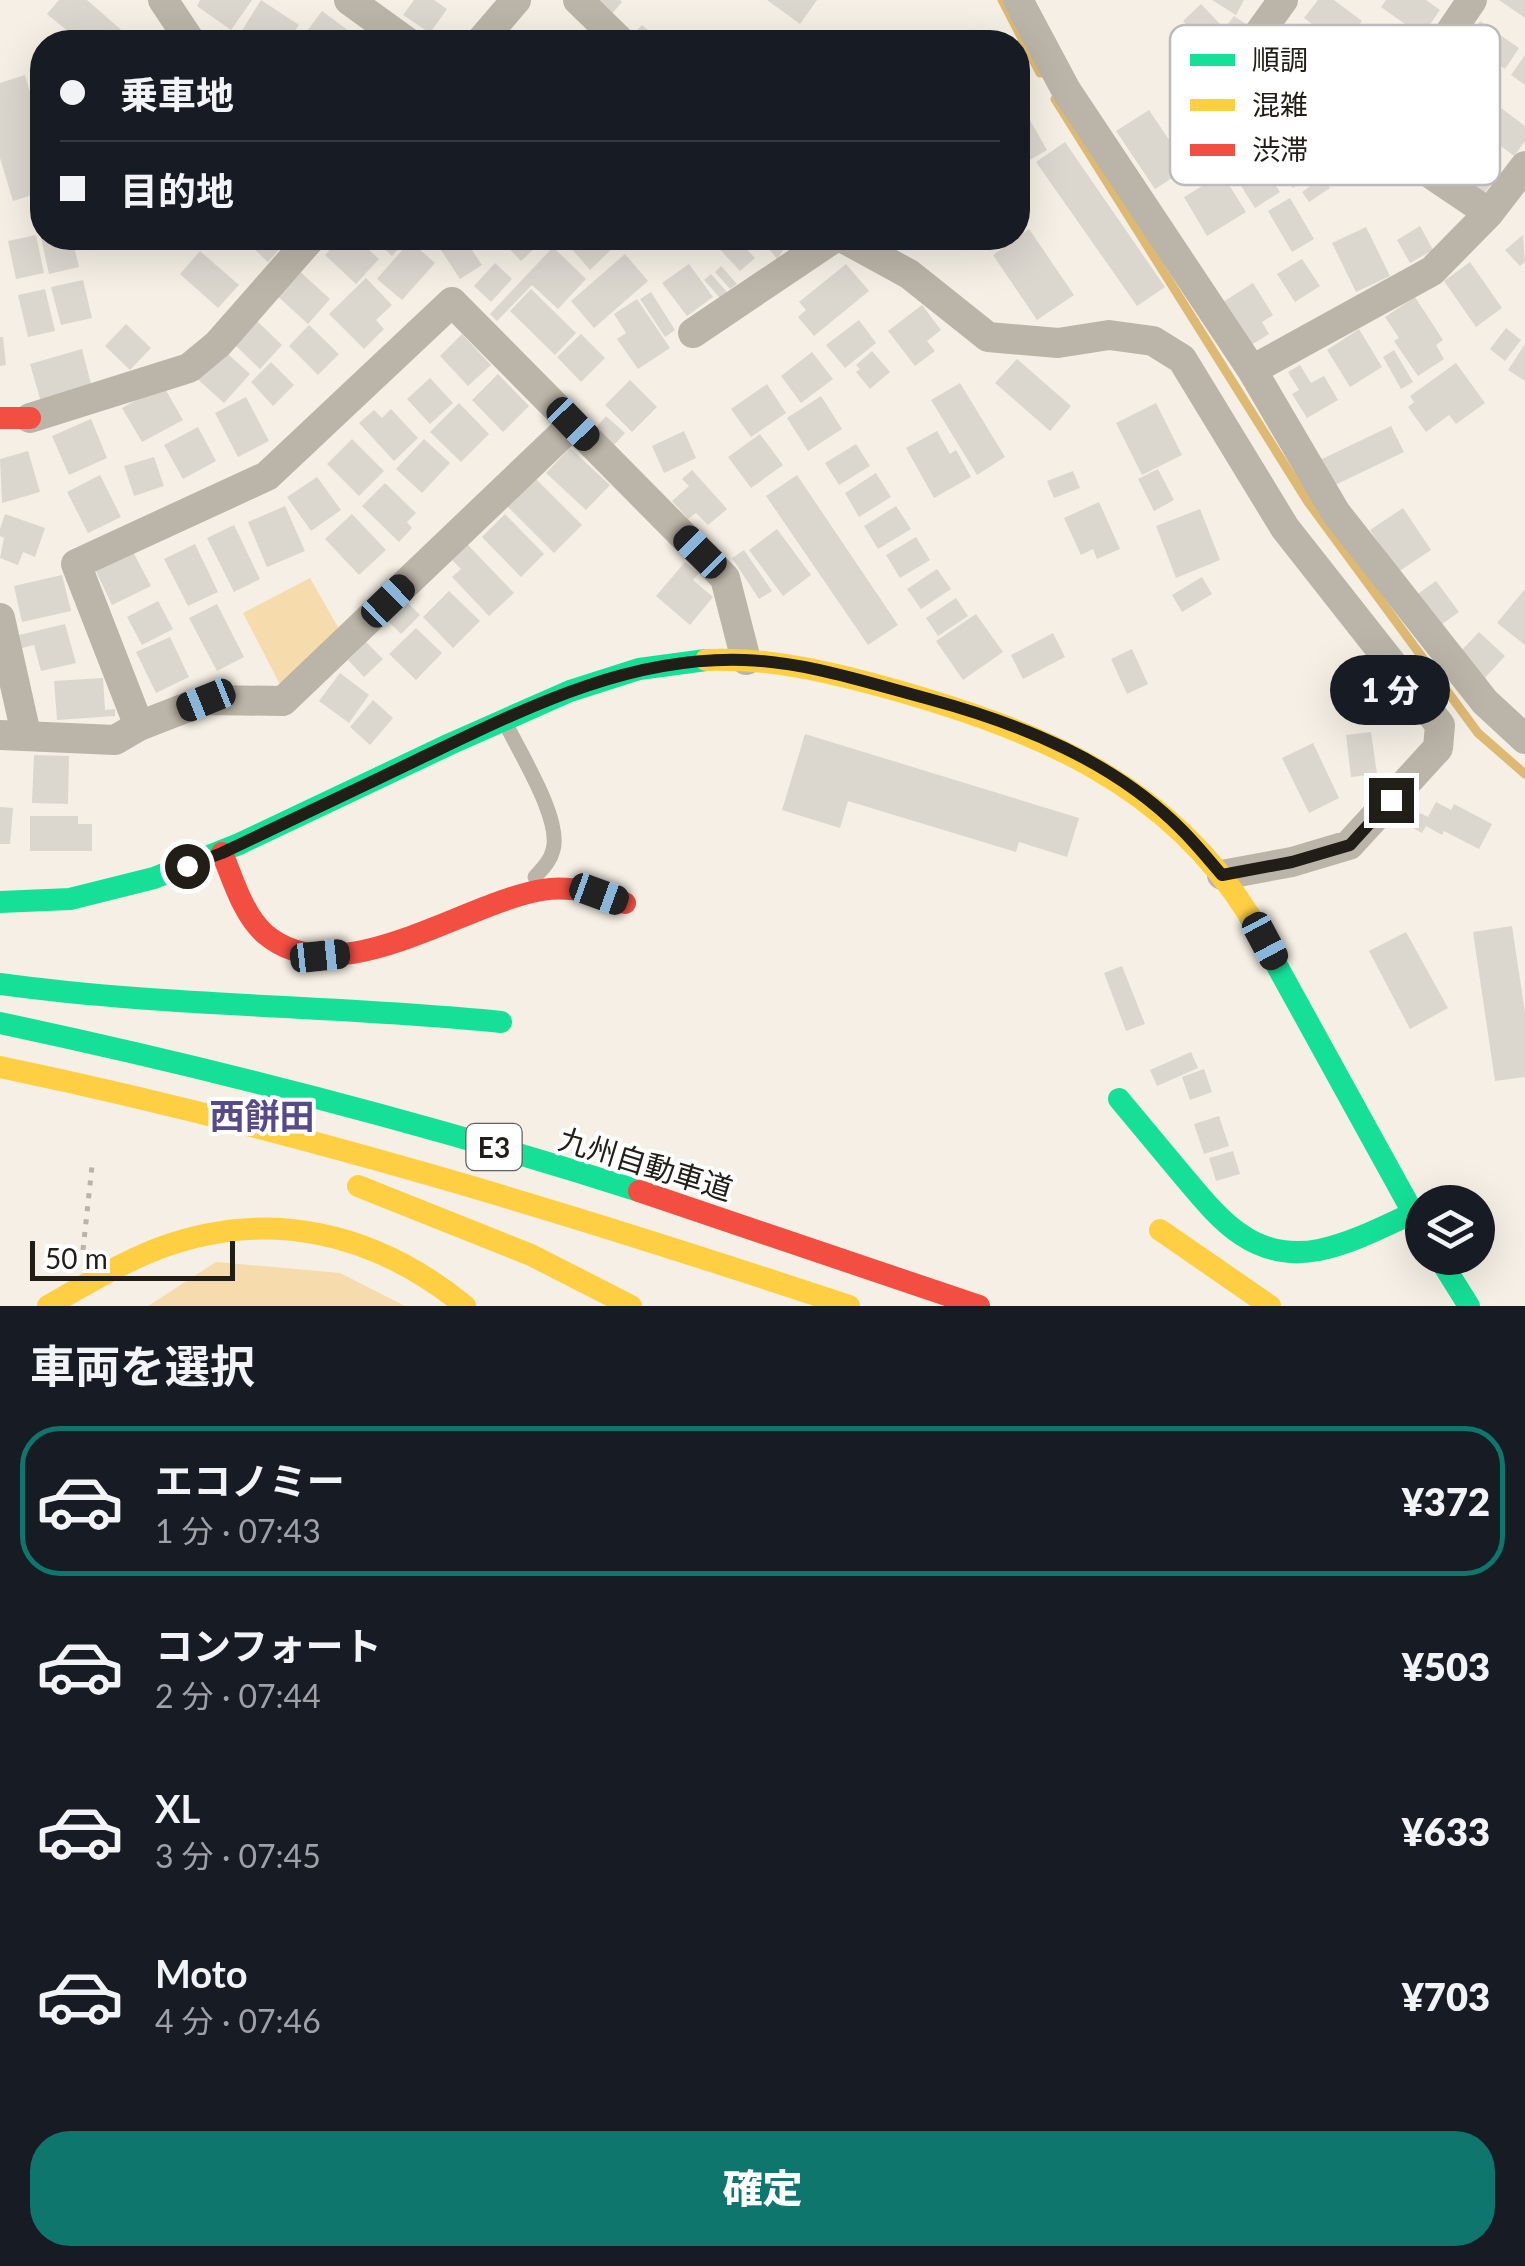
<!DOCTYPE html>
<html lang="ja">
<meta charset="utf-8">
<style>
:root{--surface:#171b24;--page:#20242c;--text:#f1f3f6;--muted:#9ea1a6;--line:#363941;--accent:#0f766e}
body{margin:0;font-family:Lato,"Noto Sans JP",sans-serif;background:var(--page);color:var(--text);height:100vh;display:flex;flex-direction:column;font-size:38px;white-space:nowrap}
*{box-sizing:border-box;margin:0}
p{font-size:32px;color:var(--muted)}
.icon{flex:none;width:55px;height:55px;fill:none;stroke:currentColor;stroke-width:2;stroke-linecap:round;stroke-linejoin:round}
.map{position:relative;height:1306px;overflow:hidden}
.side{display:flex;flex-direction:column;background:var(--surface);flex:1}
.side>*{flex:none}
.hud{position:absolute;left:30px;top:30px;width:1000px;height:220px;border-radius:40px;box-shadow:0 10px 40px #0002;display:grid;align-content:center;height:220px;padding:0 30px;background:var(--surface)}
.tools{position:absolute;left:1405px;top:1185px;display:grid;gap:20px}
.tools a{display:grid;place-items:center;width:90px;height:90px;border-radius:50%;background:var(--surface);box-shadow:0 10px 40px #0002;font-size:50px}
.scale{position:absolute;left:30px;bottom:25px;width:205px;box-sizing:border-box;padding-left:10px;border:5px solid #211d17;border-top:0;font-size:28px;line-height:35px;white-space:nowrap;color:#211d17;-webkit-text-stroke:8px #fff;paint-order:stroke}
.end{position:absolute;width:45px;height:45px;margin:-22px;border:12px solid #211d17;background:#fff;box-shadow:0 0 0 5px #fff}
.from{border-radius:50%}
.bubble{position:absolute;height:70px;border-radius:35px;background:var(--surface);box-shadow:0 10px 40px #0002;font-size:32px;font-weight:800;line-height:70px;text-align:center}
.car{position:absolute;width:30px;height:60px;margin:-30px -15px;border-radius:12px;box-shadow:0 0 8px 2px #0007;background:linear-gradient(#222 24%,#8ab4d8 0 40%,#222 0 76%,#8ab4d8 0 86%,#222 0)}
.hud b{display:flex;align-items:center;gap:35px;height:95px;font-size:38px}
.hud b+b{border-top:2px solid var(--line)}
.hud i{width:25px;height:25px;background:var(--text)}
ul{padding:0;list-style:none}
li{display:flex;align-items:center;gap:30px;height:150px;margin:0 20px 15px;padding:0 10px;border:5px solid transparent;border-radius:40px}
li div{flex:1}
li b{display:block;font-size:38px}
li em{font-style:normal;font-weight:800}
li.current{border-color:var(--accent)}
li>.icon{width:90px;height:90px;stroke-width:1.5}
h2{padding:0 30px;font-size:45px;line-height:120px}
.cta{display:flex;gap:20px;margin-top:auto;padding:20px 30px}
.cta a{flex:1;height:115px;border-radius:40px;background:var(--accent);color:#fff;font-size:40px;font-weight:800;line-height:115px;text-align:center}
.map>svg:first-child{display:block}
.green{fill:#f6dbac}
.lines{fill:none;stroke-linecap:round;stroke-linejoin:round}
.stream{stroke:#ddb974;stroke-width:9}
.building{fill:#dbd7cf}
.path{stroke:#b9b3a9;stroke-width:5;stroke-dasharray:5 8;stroke-linecap:butt}
.lane{stroke:#bbb4a8;stroke-width:15}
.street{stroke:#bbb4a8;stroke-width:30}
.fast{stroke:#16e098;stroke-width:22}
.slow{stroke:#ffcf43;stroke-width:22}
.jam{stroke:#f24e42;stroke-width:22}
.route{stroke:#211d17;stroke-width:12}
.labels{text-anchor:middle;dominant-baseline:central;stroke-width:8;stroke-linejoin:round;paint-order:stroke}
.shield{fill:#fff;stroke:#64615d;stroke-width:2.5}
.shield-label{font-size:28px;font-weight:bold;fill:#211d17}
.street-label{font-size:30px;fill:#211d17;stroke:#fff}
.quarter-label{font-size:35px;font-weight:bold;fill:#564a89;stroke:#fff}
.key{fill:#fff;stroke:#bcbbb9;stroke-width:2.5}
.key-label{font-size:28px;fill:#211d17}
</style>
<div class="map">
<svg width="1525" height="1306" viewBox="0 0 1525 1306">
<rect width="100%" height="100%" fill="#f5efe5"/>
<path class="green" d="M310 578 351 650 288 700 243 613Z
M216 1262 340 1273 405 1306H148Z"/>
<g class="lines">
<path class="stream" d="M1002 0 1040 73
M1055 99 1308 502 1478 733 1525 774"/>
</g>
<path class="building" d="M59 0H87L135 42H81L47 14Z
M200 0H252L231 30 197 6Z
M261 0 299 25 287 42H235Z
M414 0H434L447 9 430 33 403 15Z
M592 0H620L622 2 610 16Z
M767 0H817L800 24Z
M1212 0H1244L1236 15Z
M1318 0H1334L1362 21 1343 47 1304 18Z
M1386 0H1426L1440 10 1422 36 1381 7Z
M1499 0H1525V18Z
M1201 4 1220 24 1202 41 1183 21Z
M322 11 353 34 346 42H322L307 31Z
M1234 16 1252 28 1242 42 1224 29Z
M1480 21 1519 48 1505 69 1465 43Z
M642 25 662 42H636L630 38Z
M806 30 817 37 813 42H797Z
M824 32 839 42H817Z
M1525 55V85L1511 75Z
M25 75 42 133V192L13 201 0 158V83Z
M1018 99 1047 150 1018 167Z
M1493 102 1525 126V141L1514 156 1475 126Z
M1149 110 1188 168 1155 189 1116 131Z
M1301 126 1329 167 1320 173 1330 188 1309 202 1302 192 1312 185 1307 178 1293 188 1267 151Z
M1246 140 1280 192 1255 208 1222 156Z
M1065 142 1165 287 1137 306 1036 162Z
M1462 142 1501 171 1483 195 1444 166Z
M1222 174 1246 212 1207 236 1184 197Z
M1290 198 1314 239 1292 252 1268 211Z
M1420 226 1433 250 1410 263 1397 240Z
M1366 227 1390 276 1356 292 1332 243Z
M1029 229 1074 295 1037 320 993 255Z
M36 235 44 273 16 279 8 241Z
M1523 235 1525 262 1520 266 1505 250Z
M41 238H72L79 267 49 274Z
M264 238H274L283 245 268 262 254 249Z
M341 238H356L379 259 356 284 325 255Z
M372 238H408L392 256Z
M433 238H464L482 265 460 279Z
M499 238H546L521 261Z
M562 238H590L597 245 605 238H617L620 241 590 270Z
M687 238H711L696 249Z
M718 238H736L755 258 740 271 713 242Z
M769 238H787V245L777 259 763 241Z
M410 241 435 263 402 300 377 279Z
M553 247 586 279 558 309 532 285 497 321 490 314Z
M200 251 239 285 218 308 180 274Z
M625 254 648 281 594 328 571 301Z
M1302 259 1320 286 1295 302 1277 274Z
M1470 262 1502 308 1476 327 1444 281Z
M495 263 512 279 491 302 474 286Z
M689 264 713 297 687 316 662 283Z
M846 264 869 291 814 336 798 317 806 310 799 302Z
M721 266 737 284 730 289 715 272Z
M295 267 330 299 308 324 273 292Z
M711 274 727 292 720 298 704 280Z
M366 278 392 305 376 320 384 329 364 349 329 314Z
M83 280 92 318 61 325 51 287Z
M1253 283 1273 315 1262 322 1269 334 1248 347 1220 304Z
M45 289 55 331 28 337 18 295Z
M531 289 576 333 555 355 510 311Z
M651 292 675 330 665 337 640 299Z
M1415 297 1443 340 1436 345 1444 359 1418 376 1394 341 1399 338 1385 317Z
M637 299 670 348 638 369 617 339 626 333 614 314Z
M922 305 941 330 927 341 935 351 915 366 888 331Z
M859 320 876 343 845 368 826 345Z
M257 321 282 345 260 369 235 345Z
M126 324 151 348 130 370 105 346Z
M309 325 339 354 318 375 289 346Z
M1506 328 1521 340 1505 361 1490 349Z
M1359 329 1382 367 1350 387 1327 350Z
M462 334 491 365 468 386 440 356Z
M581 334 605 358 581 382 557 357Z
M0 337H3L6 365 0 366Z
M1525 344V381L1508 370Z
M219 346 250 374 224 403 193 375Z
M82 349 92 388 41 402 30 364Z
M1394 350 1413 382 1401 389 1383 357Z
M872 351 890 372 870 389 856 372 860 369 856 365Z
M812 352 833 379 801 403 781 376Z
M1017 359 1071 406 1050 431 995 383Z
M271 362 294 385 273 406 251 382Z
M1456 363 1485 403 1456 424 1449 415 1426 432 1408 407 1414 402 1410 396Z
M1300 365 1311 383 1324 376 1338 400 1307 418 1292 394 1299 390 1288 372Z
M498 374 529 406 503 432 472 400Z
M430 378 453 403 430 424 407 399Z
M630 380 657 407 632 432 605 405Z
M960 383 1005 457 977 475 931 400Z
M767 384 786 413 751 437 731 409Z
M163 385 183 420 142 442 122 408Z
M821 396 842 429 808 451 787 418Z
M246 397 269 441 238 457 215 413Z
M459 403 489 434 461 462 430 432Z
M1156 403 1182 455 1142 475 1116 423Z
M391 409 418 438 394 461 359 423 374 410 382 418Z
M606 416 625 433 614 445 595 429Z
M91 419 107 458 69 475 52 436Z
M1391 426 1404 452 1333 486 1320 460Z
M198 427 216 461 183 479 164 445Z
M684 431 696 458 664 473 652 446Z
M937 431 950 454 956 450 971 477 934 498 906 448Z
M760 434 783 465 751 488 728 457Z
M352 439 384 471 359 496 327 464Z
M424 439 450 463 422 493 396 469Z
M856 444 870 466 839 485 825 463Z
M570 448 610 485 586 510 546 473Z
M28 451 40 492 2 503 0 459Z
M154 457 164 486 134 496 124 466Z
M1158 469 1174 500 1154 511 1138 479Z
M692 470 727 509 708 525 696 513 688 519 672 501 689 486 682 479Z
M1073 471 1080 488 1054 498 1047 481Z
M876 473 891 497 859 517 845 493Z
M100 475 121 517 88 533 67 492Z
M797 475 898 625 868 645 766 496Z
M533 476 582 525 554 553 505 504Z
M317 477 341 510 311 531 287 497Z
M385 483 416 513 407 522 412 528 399 542 362 506Z
M1099 502 1120 549 1097 559 1093 549 1081 555 1064 518Z
M285 506 305 551 267 567 248 522Z
M896 506 911 529 878 549 864 526Z
M1403 508 1431 550 1398 572 1370 530Z
M1200 509 1220 560 1176 578 1156 526Z
M5 514 45 528 35 557 23 552 18 565 0 558 4 538 0 536V529Z
M352 514 386 550 359 575 325 539Z
M505 514 544 554 521 577 482 537Z
M234 525 260 579 234 592 207 538Z
M777 529 811 575 783 596 749 550Z
M916 537 930 560 900 578 886 555Z
M465 542 514 593 489 616 452 577 461 569 449 557Z
M195 544 218 592 188 606 164 559Z
M130 546 151 586 112 605 93 565Z
M744 550 772 591 759 599 732 558Z
M685 562 699 573 693 580 713 597 690 625 656 596Z
M937 569 951 589 921 609 907 589Z
M62 575 71 611 22 622 14 586Z
M1202 577 1212 594 1182 612 1172 595Z
M1436 581 1459 612 1435 629 1412 598Z
M1525 589V645L1497 623Z
M449 591 480 621 453 648 423 617Z
M401 596 420 615 401 634 382 615Z
M956 598 968 616 938 636 926 618Z
M158 601 173 629 142 645 127 617Z
M217 604 244 657 217 671 189 618Z
M976 614 1003 652 963 680 936 641Z
M65 624 76 663 41 671 34 645 22 648 19 635Z
M416 628 442 653 416 680 389 654Z
M1479 632 1505 656 1483 680 1456 656Z
M1053 633 1065 657 1023 679 1011 655Z
M170 637 189 677 156 693 136 652Z
M366 642 383 659 364 677 348 660Z
M1132 649 1148 684 1127 694 1111 659Z
M340 673 369 695 349 723 319 701Z
M103 678 105 710 115 709V716L57 720 54 681Z
M373 700 393 718 370 745 350 727Z
M1371 732 1377 774 1351 777 1346 735Z
M805 734 1079 818 1067 857 1019 842 1016 852 848 801 840 828 782 810Z
M1313 743 1339 798 1309 813 1282 758Z
M34 755 69 756 68 804 32 803Z
M1436 802 1451 810 1454 804 1492 824 1479 849 1444 831 1442 835 1426 826 1422 833 1413 828 1420 813 1428 817Z
M0 807 13 808 10 844H0Z
M30 816H78V824H92V851H30Z
M1512 926 1525 1013V1077L1495 1081 1473 932Z
M1406 932 1448 1008 1410 1029 1369 951Z
M1122 966 1145 1024 1126 1031 1104 973Z
M1191 1052 1198 1068 1157 1086 1150 1070Z
M1204 1069 1212 1092 1190 1100 1182 1077Z
M1219 1116 1229 1146 1204 1154 1194 1124Z
M1233 1151 1240 1174 1216 1181 1209 1158Z"/>
<g class="lines">
<path class="path" d="M83 1250 92 1166"/>
<path class="lane" d="M505 722C519 752 562 819 553 850 550 862 542 869 535 877"/>
<path class="street" d="M163 0 191 42
M349 0 407 42
M578 0 621 42
M1018 0 1066 90 1252 370 1336 513 1485 702 1525 739
M1283 0 1247 50 1489 213
M480 42 516 0
M1378 139 1472 0
M843 238 909 274 988 337 1058 343 1109 335 1153 341 1182 359 1285 528 1440 725 1438 748 1349 845 1292 862 1222 875
M693 333 834 238
M1252 370 1432 271 1489 213 1525 166
M30 418 189 368 218 344 311 238
M0 618 26 734
M139 726 76 564 267 476 452 302 725 578 746 660
M0 735 115 740 139 726 206 700 283 701 573 424"/>
<path class="fast" d="M0 902 70 899 154 878 239 844 450 744 570 691 639 669 706 660
M1249 915 1422 1229
M0 984C166 1007 334 1005 501 1022
M0 1023C216 1069 429 1124 639 1191
M1119 1099C1139 1123 1159 1147 1179 1171 1217 1216 1251 1263 1319 1250 1352 1243 1383 1227 1413 1213
M1439 1258 1469 1306"/>
<path class="slow" d="M706 660C770 657 834 673 895 690 1038 731 1167 783 1249 915
M0 1067C289 1127 569 1213 849 1306
M358 1186 531 1255 631 1306
M1160 1230 1270 1306
M48 1306C83 1286 119 1264 157 1249 268 1207 375 1232 465 1306"/>
<path class="jam" d="M0 418H30
M222 853C233 879 243 915 265 934 338 996 463 903 542 890 570 885 599 893 625 903
M639 1191 979 1306"/>
</g>
<g class="lines">
<path class="route" d="M187 866 222 853C289 821 355 790 421 758 524 709 627 656 744 660 807 662 868 683 929 699 1021 724 1114 761 1182 830 1196 844 1209 860 1222 875L1292 862 1350 845 1391 800"/>
</g>
<g class="labels">
<rect class="shield" x="466.5" y="1124" width="55" height="46" rx="8"/>
<g class="shield-label">
<text x="494" y="1147">E3</text>
</g>
<g class="street-label">
<text transform="translate(646 1163) rotate(17)">九州自動車道</text>
</g>
<g class="quarter-label">
<text x="262" y="1115">西餅田</text>
</g>
</g>
<rect x="1170" y="25" width="330" height="160" rx="15" class="key"/>
<rect x="1190" y="54" width="45" height="12" fill="#16e098"/>
<rect x="1190" y="99" width="45" height="12" fill="#ffcf43"/>
<rect x="1190" y="144" width="45" height="12" fill="#f24e42"/>
<g class="key-label">
<text x="1252" y="70">順調</text>
<text x="1252" y="115">混雑</text>
<text x="1252" y="160">渋滞</text>
</g>
</svg>
<div class="tools">
<a><svg class="icon" aria-label="layers" viewBox="0 0 24 24"><path d="M12 4l9 5-9 5-9-5zM3 14l9 5 9-5"/></svg></a>
</div>
<div class="scale">50 m</div>
<i class="end from" style="left:187px;top:866px"></i>
<i class="end" style="left:1391px;top:800px"></i>
<div class="bubble" style="left:1330px;top:655px;width:120px">1 分</div>
<i class="car" style="left:573px;top:424px;rotate:136deg"></i>
<i class="car" style="left:700px;top:552px;rotate:315deg"></i>
<i class="car" style="left:388px;top:601px;rotate:46deg"></i>
<i class="car" style="left:206px;top:700px;rotate:248deg"></i>
<i class="car" style="left:599px;top:894px;rotate:110deg"></i>
<i class="car" style="left:1265px;top:941px;rotate:152deg"></i>
<i class="car" style="left:320px;top:956px;rotate:84deg"></i>
<div class="hud">
<b><i class="from"></i>乗車地</b>
<b><i></i>目的地</b>
</div>
</div>
<section class="side">
<h2>車両を選択</h2>
<ul>
<li class="current"><svg class="icon" aria-label="car" viewBox="0 0 24 24"><path d="M5 17H2v-5l4-1 3-4h7l3 4 3 1v5h-3M9 17h6M6 11h13"/><circle cx="7" cy="17" r="2"/><circle cx="17" cy="17" r="2"/></svg><div><b>エコノミー</b><p>1 分 · 07:43</p></div><em>¥372</em></li>
<li><svg class="icon" aria-label="car" viewBox="0 0 24 24"><path d="M5 17H2v-5l4-1 3-4h7l3 4 3 1v5h-3M9 17h6M6 11h13"/><circle cx="7" cy="17" r="2"/><circle cx="17" cy="17" r="2"/></svg><div><b>コンフォート</b><p>2 分 · 07:44</p></div><em>¥503</em></li>
<li><svg class="icon" aria-label="car" viewBox="0 0 24 24"><path d="M5 17H2v-5l4-1 3-4h7l3 4 3 1v5h-3M9 17h6M6 11h13"/><circle cx="7" cy="17" r="2"/><circle cx="17" cy="17" r="2"/></svg><div><b>XL</b><p>3 分 · 07:45</p></div><em>¥633</em></li>
<li><svg class="icon" aria-label="car" viewBox="0 0 24 24"><path d="M5 17H2v-5l4-1 3-4h7l3 4 3 1v5h-3M9 17h6M6 11h13"/><circle cx="7" cy="17" r="2"/><circle cx="17" cy="17" r="2"/></svg><div><b>Moto</b><p>4 分 · 07:46</p></div><em>¥703</em></li>
</ul>
<div class="cta"><a>確定</a></div>
</section>
